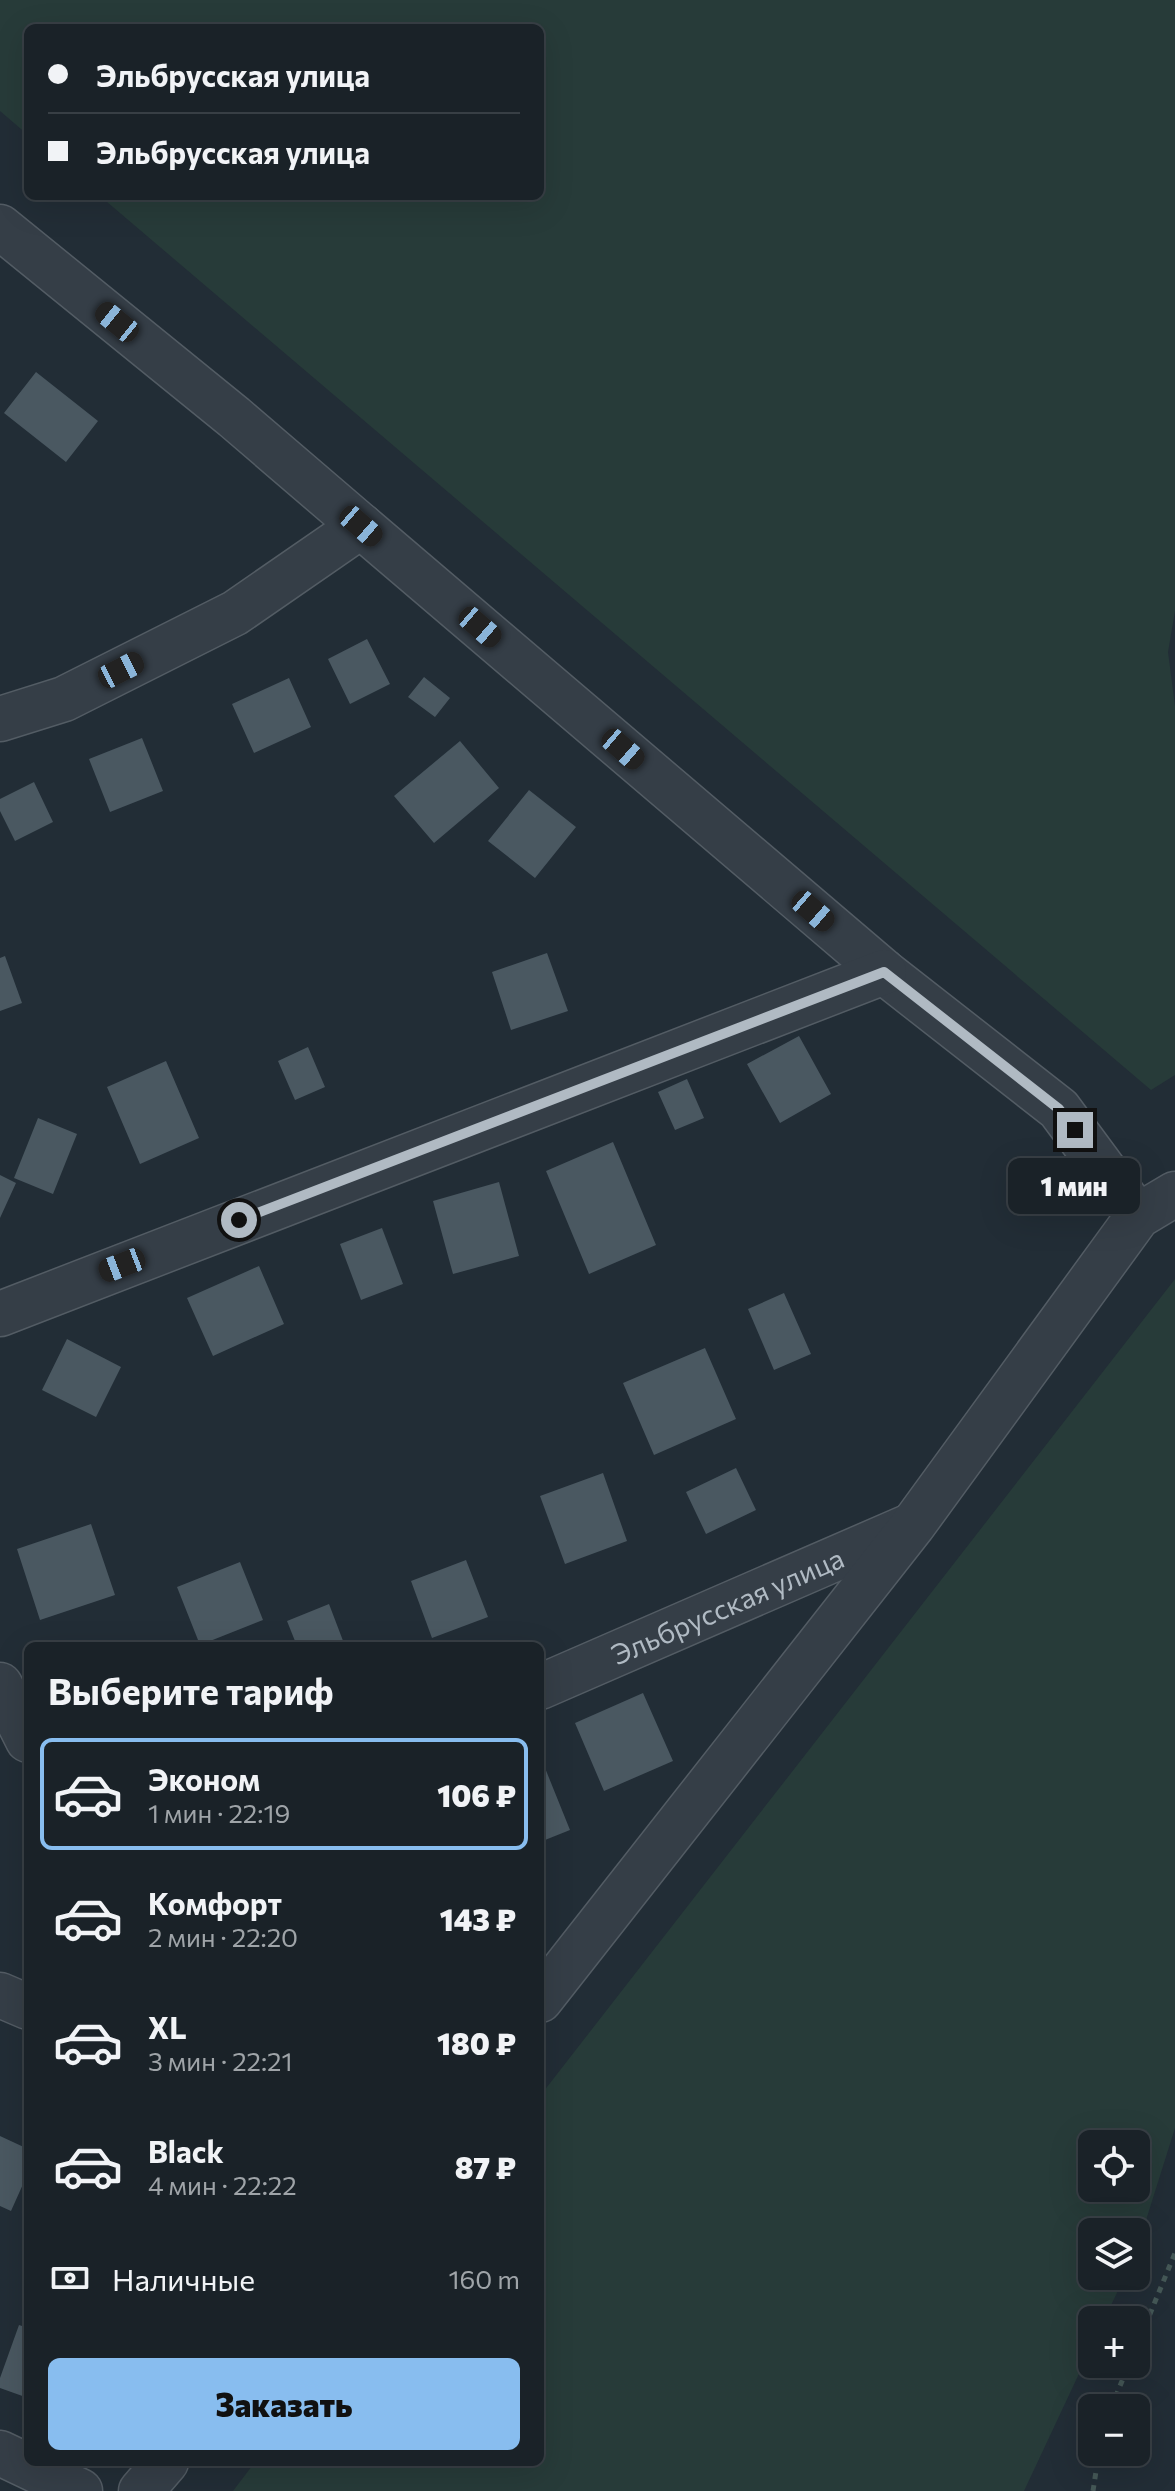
<!DOCTYPE html>
<html lang="ru">
<meta charset="utf-8">
<style>
:root{--surface:#1a2228;--page:#232a30;--text:#f1f3f6;--muted:#9fa4a8;--line:#383f45;--accent:#88bdef}
body{margin:0;font-family:Commissioner,sans-serif;background:var(--page);color:var(--text);height:100vh;display:flex;flex-direction:column;font-size:30px;white-space:nowrap}
*{box-sizing:border-box;margin:0}
p{font-size:26px;color:var(--muted)}
.icon{flex:none;width:44px;height:44px;fill:none;stroke:currentColor;stroke-width:2;stroke-linecap:round;stroke-linejoin:round}
.map{position:relative;flex:1;overflow:hidden}
.side{position:absolute;left:24px;top:1642px;width:520px;height:824px;display:flex;flex-direction:column;background:var(--surface);border-radius:12px;box-shadow:0 8px 32px #0002,0 0 0 2px var(--line)}
.side>*{flex:none}
.top-card{position:absolute;left:24px;top:24px;width:520px;height:176px;border-radius:12px;box-shadow:0 8px 32px #0002,0 0 0 2px var(--line);display:grid;align-content:center;height:176px;padding:0 24px;background:var(--surface)}
.buttons{position:absolute;left:1078px;top:2130px;display:grid;gap:16px}
.buttons a{display:grid;place-items:center;width:72px;height:72px;border-radius:12px;background:var(--surface);box-shadow:0 8px 32px #0002,0 0 0 2px var(--line);font-size:40px}
.end{position:absolute;width:36px;height:36px;margin:-18px;border:10px solid #b0bac3;background:#111;box-shadow:0 0 0 4px #111}
.from{border-radius:50%}
.bubble{position:absolute;height:56px;border-radius:12px;background:var(--surface);box-shadow:0 8px 32px #0002,0 0 0 2px var(--line);font-size:26px;font-weight:800;line-height:56px;text-align:center}
.car{position:absolute;width:24px;height:48px;margin:-24px -12px;border-radius:10px;box-shadow:0 0 6px 2px #0007;background:linear-gradient(#222 24%,#8ab4d8 0 40%,#222 0 76%,#8ab4d8 0 86%,#222 0)}
.top-card b{display:flex;align-items:center;gap:28px;height:76px;font-size:30px}
.top-card b+b{border-top:2px solid var(--line)}
.top-card i{width:20px;height:20px;background:var(--text)}
ul{padding:0;list-style:none}
li{display:flex;align-items:center;gap:24px;height:112px;margin:0 16px 12px;padding:0 8px;border:4px solid transparent;border-radius:12px}
li div{flex:1}
li b{display:block;font-size:30px}
li em{font-style:normal;font-weight:800}
li.on{border-color:var(--accent)}
li>.icon{width:72px;height:72px;stroke-width:1.5}
h2{padding:0 24px;font-size:36px;line-height:96px}
.pay{display:flex;align-items:center;gap:20px;height:88px;padding:0 24px;font-size:30px}
.pay p{margin-inline-start:auto}
.button{display:flex;gap:16px;margin-top:auto;padding:16px 24px}
.button a{flex:1;height:92px;border-radius:12px;background:var(--accent);color:#111;font-size:32px;font-weight:800;line-height:92px;text-align:center}
.map>svg:first-child{display:block}
.green{fill:#273b39;fill-rule:evenodd}
.building{fill:#4a5861}
.lines{fill:none;stroke-linecap:round;stroke-linejoin:round}
.minor-casing{stroke:#535c64;stroke-width:47}
.path{stroke:#455857;stroke-width:5;stroke-dasharray:6 6;stroke-linecap:butt}
.minor{stroke:#353e47;stroke-width:44}
.route{stroke:#b0bac3;stroke-width:10}
.labels{text-anchor:middle;dominant-baseline:central;stroke-width:8;stroke-linejoin:round;paint-order:stroke}
.street-label{font-size:28px;fill:#b0bac3;stroke:#1b232b}
</style>
<div class="map">
<svg width="1175" height="2491" viewBox="0 0 1175 2491">
<rect width="100%" height="100%" fill="#222d36"/>
<path class="green" d="M0 0H1175V611L1168 652 1175 706V1075L1151 1090 100 196H540V28H28V135L0 111Z
M1175 1279V2128L1136 2252V2232H1092V2276H1125L1104 2320H1092V2346L1024 2491H233L255 2462H540V2096ZM1092 2144H1136V2188H1092Z"/>
<path class="building" d="M36 372 98 421 66 462 4 413Z
M367 639 390 684 350 704 328 659Z
M424 677 450 698 435 717 408 697Z
M289 678 311 727 254 753 232 704Z
M142 738 163 791 110 812 89 759Z
M460 741 499 788 434 843 394 796Z
M34 782 53 822 15 841 0 811V799Z
M529 790 576 827 535 878 488 841Z
M547 953 568 1011 511 1030 492 972Z
M5 956 22 1003 0 1011V958Z
M799 1036 831 1094 780 1123 747 1064Z
M308 1047 325 1087 295 1100 278 1061Z
M166 1061 199 1138 140 1164 107 1087Z
M687 1079 704 1118 675 1130 658 1092Z
M38 1118 77 1134 53 1194 14 1178Z
M613 1142 656 1245 589 1274 546 1171Z
M0 1175 16 1183 0 1218Z
M499 1182 519 1256 453 1274 433 1201Z
M382 1228 403 1284 361 1300 340 1244Z
M259 1266 284 1324 213 1356 187 1298Z
M784 1293 811 1354 774 1370 748 1309Z
M67 1339 121 1367 96 1417 42 1390Z
M705 1348 736 1419 654 1455 623 1383Z
M736 1468 756 1510 706 1534 686 1492Z
M603 1473 627 1541 565 1564 540 1496Z
M91 1524 115 1595 40 1620 17 1549Z
M466 1560 488 1617 432 1638 411 1581Z
M240 1562 263 1620 200 1645 177 1587Z
M329 1604 345 1646H297L287 1621Z
M643 1693 673 1761 604 1791 575 1723Z
M543 1763 570 1830 540 1842V1764Z
M0 2136 28 2149V2173L11 2211 0 2206Z
M19 2325 28 2328V2398L0 2388V2378Z"/>
<g class="lines">
<g class="minor-casing">
<g id="minor">
<path d="M0 227 234 417 361 526"/>
<path d="M0 719 64 699 235 613 361 526 884 972 1059 1109 1138 1216"/>
<path d="M0 1314 884 972"/>
<path d="M0 1685 28 1740"/>
<path id="s1" d="M540 1687 908 1527"/>
<path d="M0 1995 28 2007"/>
<path d="M540 2000 913 1525 1138 1216 1175 1194"/>
<path d="M0 2453 80 2491"/>
<path d="M141 2491 166 2462"/>
</g>
</g>
<path class="path" d="M1136 2348 1175 2253
M1111 2408 1129 2364
M1093 2491 1099 2452"/>
<use href="#minor" class="minor"/>
</g>
<g class="lines">
<path class="route" d="M239 1220 884 972 1059 1109 1075 1130"/>
</g>
<g class="labels">
<g class="street-label">
<text stroke="none"><textPath href="#s1" startOffset="204">Эльбрусская улица</textPath></text>
</g>
</g>
</svg>
<div class="buttons">
<a><svg class="icon" aria-label="locate" viewBox="0 0 24 24"><circle cx="12" cy="12" r="6"/><path d="M12 2v4M12 18v4M2 12h4M18 12h4"/></svg></a>
<a><svg class="icon" aria-label="layers" viewBox="0 0 24 24"><path d="M12 4l9 5-9 5-9-5zM3 14l9 5 9-5"/></svg></a>
<a>+</a>
<a>−</a>
</div>
<i class="end from" style="left:239px;top:1220px"></i>
<i class="end" style="left:1075px;top:1130px"></i>
<div class="bubble" style="left:1008px;top:1158px;width:132px">1 мин</div>
<i class="car" style="left:117px;top:322px;rotate:309deg"></i>
<i class="car" style="left:361px;top:526px;rotate:131deg"></i>
<i class="car" style="left:480px;top:627px;rotate:131deg"></i>
<i class="car" style="left:121px;top:670px;rotate:63deg"></i>
<i class="car" style="left:623px;top:749px;rotate:131deg"></i>
<i class="car" style="left:813px;top:911px;rotate:131deg"></i>
<i class="car" style="left:122px;top:1265px;rotate:249deg"></i>
<div class="top-card">
<b><i class="from"></i>Эльбрусская улица</b>
<b><i></i>Эльбрусская улица</b>
</div>
<section class="side">
<h2>Выберите тариф</h2>
<ul>
<li class="on"><svg class="icon" aria-label="car" viewBox="0 0 24 24"><path d="M5 17H2v-5l4-1 3-4h7l3 4 3 1v5h-3M9 17h6M6 11h13"/><circle cx="7" cy="17" r="2"/><circle cx="17" cy="17" r="2"/></svg><div><b>Эконом</b><p>1 мин · 22:19</p></div><em>106 ₽</em></li>
<li><svg class="icon" aria-label="car" viewBox="0 0 24 24"><path d="M5 17H2v-5l4-1 3-4h7l3 4 3 1v5h-3M9 17h6M6 11h13"/><circle cx="7" cy="17" r="2"/><circle cx="17" cy="17" r="2"/></svg><div><b>Комфорт</b><p>2 мин · 22:20</p></div><em>143 ₽</em></li>
<li><svg class="icon" aria-label="car" viewBox="0 0 24 24"><path d="M5 17H2v-5l4-1 3-4h7l3 4 3 1v5h-3M9 17h6M6 11h13"/><circle cx="7" cy="17" r="2"/><circle cx="17" cy="17" r="2"/></svg><div><b>XL</b><p>3 мин · 22:21</p></div><em>180 ₽</em></li>
<li><svg class="icon" aria-label="car" viewBox="0 0 24 24"><path d="M5 17H2v-5l4-1 3-4h7l3 4 3 1v5h-3M9 17h6M6 11h13"/><circle cx="7" cy="17" r="2"/><circle cx="17" cy="17" r="2"/></svg><div><b>Black</b><p>4 мин · 22:22</p></div><em>87 ₽</em></li>
</ul>
<div class="pay"><svg class="icon" aria-label="cash" viewBox="0 0 24 24"><path d="M3 7h18v10H3z"/><circle cx="12" cy="12" r="2"/></svg>Наличные<p>160 m</p></div>
<div class="button"><a>Заказать</a></div>
</section>
</div>
